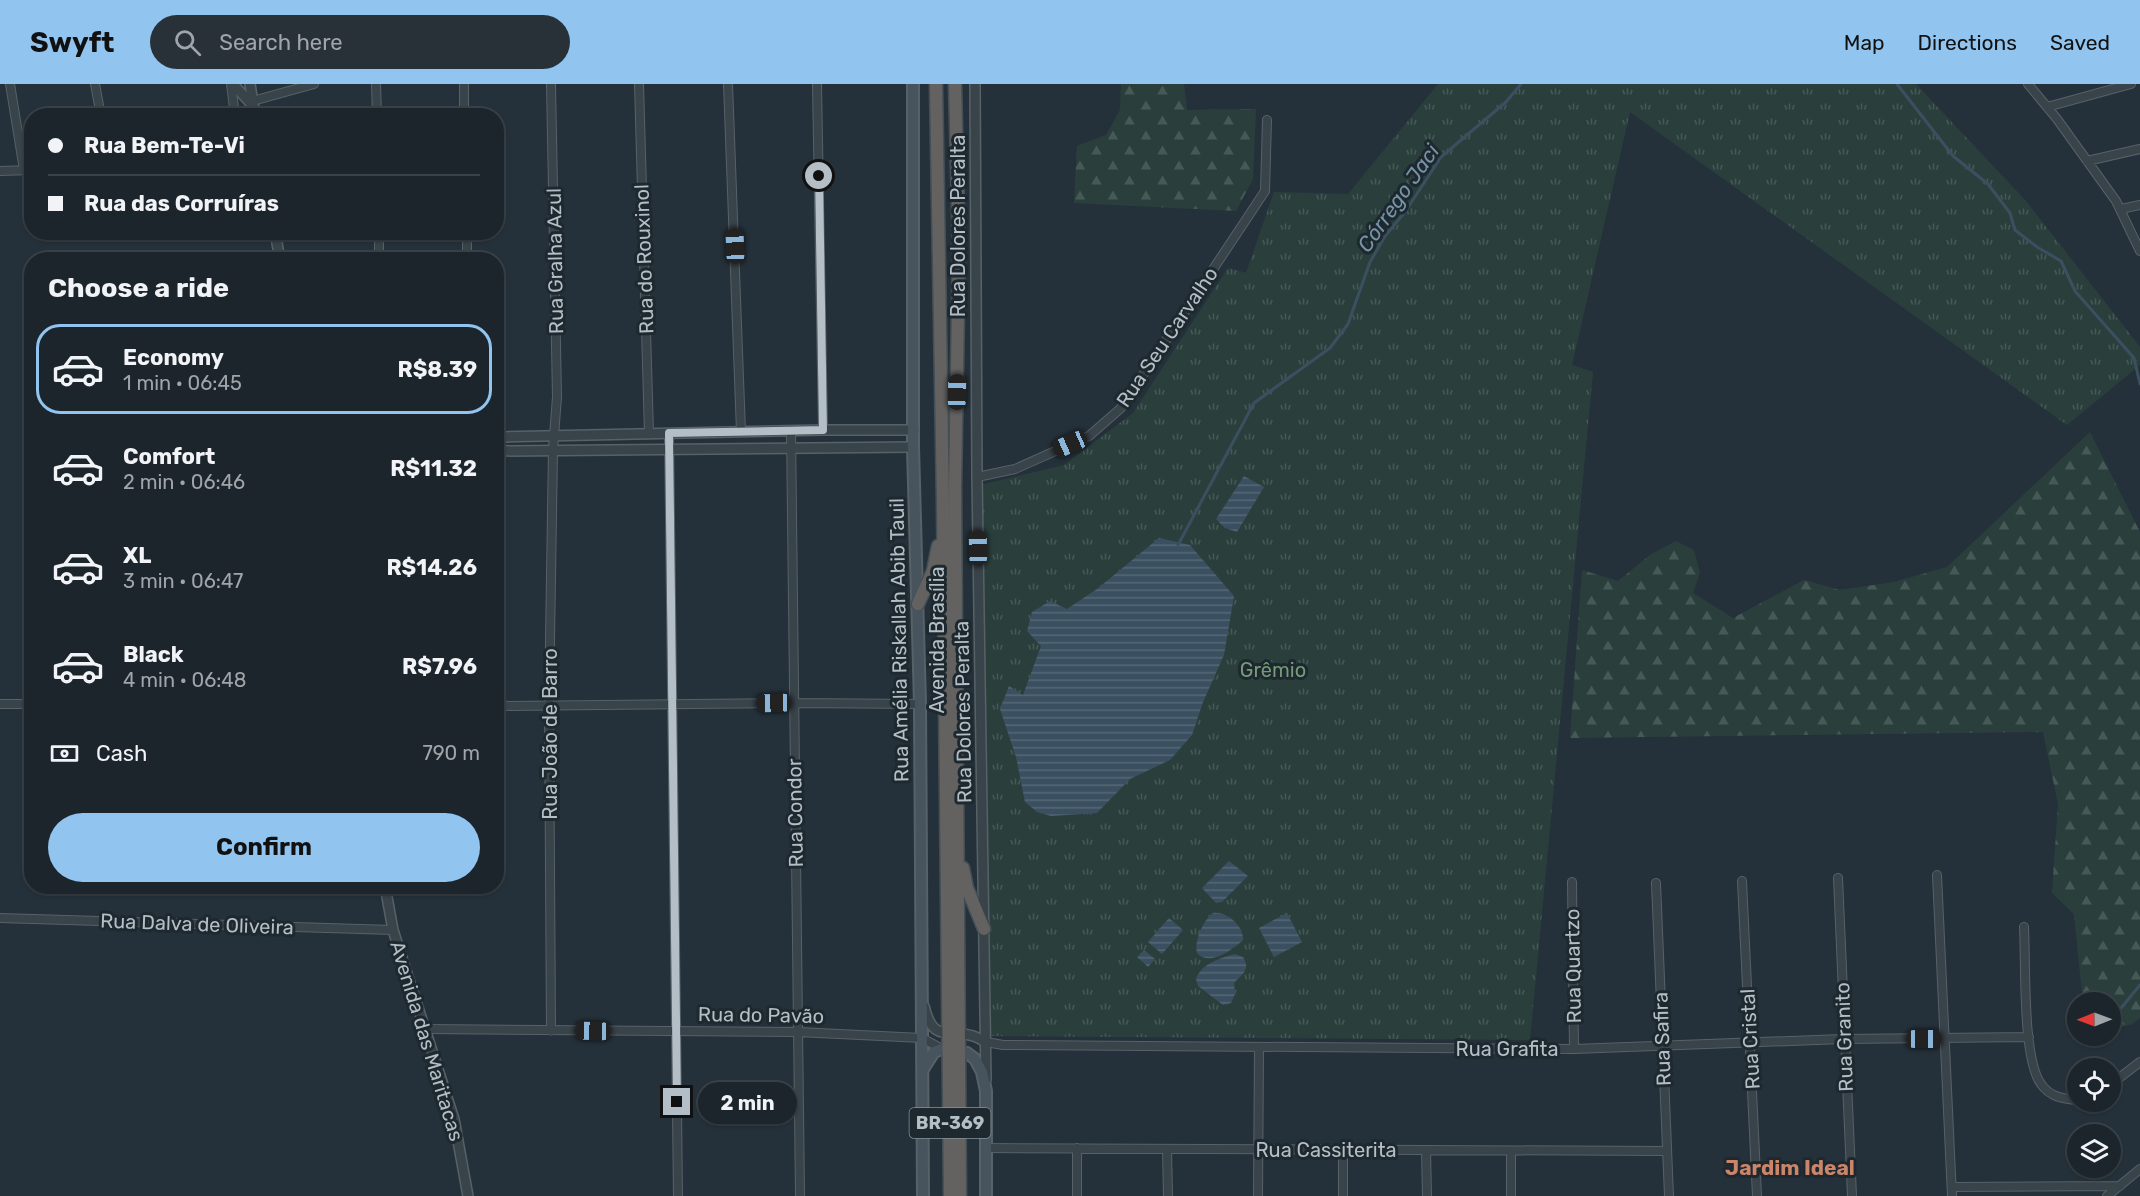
<!DOCTYPE html>
<meta charset="utf-8">
<style>
:root{--surface:#1c252c;--page:#293138;--text:#f1f3f6;--muted:#a0a5a9;--line:#3a4248;--accent:#91c4ee}
body{margin:0;font-family:Rubik,sans-serif;background:var(--page);color:var(--text);height:100vh;display:flex;flex-direction:column;font-size:22px;white-space:nowrap}
*{box-sizing:border-box;margin:0}
p{font-size:20px;color:var(--muted)}
.icon{flex:none;width:33px;height:33px;fill:none;stroke:currentColor;stroke-width:2;stroke-linecap:round;stroke-linejoin:round}
.map{position:relative;flex:1;overflow:hidden}
.details{position:absolute;left:24px;top:168px;width:480px;height:642px;display:flex;flex-direction:column;background:var(--surface);border-radius:24px;box-shadow:0 2px 4px #0004,0 0 0 2px var(--line)}
.details>*{flex:none}
.guide{position:absolute;left:24px;top:24px;width:480px;height:132px;border-radius:24px;box-shadow:0 2px 4px #0004,0 0 0 2px var(--line);display:grid;align-content:center;height:132px;padding:0 24px;background:var(--surface)}
.needle{width:39px;rotate:269deg}
.fabs{position:absolute;left:2067px;top:908px;display:grid;gap:12px}
.fabs a{display:grid;place-items:center;width:54px;height:54px;border-radius:50%;background:var(--surface);box-shadow:0 2px 4px #0004,0 0 0 2px var(--line);font-size:30px}
.end{position:absolute;width:27px;height:27px;margin:-14px;border:8px solid #b4bec6;background:#111;box-shadow:0 0 0 3px #111}
.from{border-radius:50%}
.bubble{position:absolute;height:42px;border-radius:21px;background:var(--surface);box-shadow:0 2px 4px #0004,0 0 0 2px var(--line);font-size:20px;font-weight:700;line-height:42px;text-align:center}
.car{position:absolute;width:18px;height:36px;margin:-18px -9px;border-radius:8px;box-shadow:0 0 4px 2px #0007;background:linear-gradient(#222 24%,#8ab4d8 0 40%,#222 0 76%,#8ab4d8 0 86%,#222 0)}
.guide b{display:flex;align-items:center;gap:21px;height:57px;font-size:22px}
.guide b+b{border-top:2px solid var(--line)}
.guide i{width:15px;height:15px;background:var(--text)}
ul{padding:0;list-style:none}
li{display:flex;align-items:center;gap:18px;height:90px;margin:0 12px 9px;padding:0 12px;border:3px solid transparent;border-radius:24px}
li div{flex:1}
li b{display:block;font-size:22px}
li em{font-style:normal;font-weight:700}
li.on{border-color:var(--accent)}
li>.icon{width:54px;height:54px;stroke-width:1.5}
h2{padding:0 24px;font-size:27px;line-height:72px}
.pay{display:flex;align-items:center;gap:15px;height:66px;padding:0 24px;font-size:22px}
.pay p{margin-inline-start:auto}
.cta{display:flex;gap:12px;margin-top:auto;padding:12px 24px}
.cta a{flex:1;height:69px;border-radius:36px;background:var(--accent);color:#111;font-size:24px;font-weight:700;line-height:69px;text-align:center}
header{display:flex;align-items:center;gap:36px;box-sizing:border-box;height:84px;padding:0 30px;background:var(--accent);color:#111}
header strong{font-size:28px}
nav{display:flex;gap:33px;margin-inline-start:auto;font-size:21px}
.search{width:420px;height:54px;background:var(--page);display:flex;align-items:center;gap:15px;box-sizing:border-box;padding:0 21px;border-radius:33px;color:var(--muted);font-size:22px}
.map>svg:first-child{display:block}
.forest{fill:url(#forest-firs)}
.park{fill:url(#park-tufts)}
.water{fill:url(#water-rules)}
.lines{fill:none;stroke-linecap:round;stroke-linejoin:round}
.stream{stroke:#3a5060;stroke-width:3}
.minor-casing{stroke:#576168;stroke-width:10}
.tertiary-casing{stroke:#576168;stroke-width:12}
.secondary-casing{stroke:#576168;stroke-width:14}
.trunk-casing{stroke:#444e55;stroke-width:15}
.minor{stroke:#39434a;stroke-width:8}
.tertiary{stroke:#39434a;stroke-width:9}
.secondary{stroke:#47535d;stroke-width:10}
.trunk{stroke:#646260;stroke-width:12}
.route{stroke:#b4bec6;stroke-width:8}
.labels{text-anchor:middle;dominant-baseline:central;stroke-width:6;stroke-linejoin:round;paint-order:stroke}
.shield{fill:#1e282f;stroke:#879199;stroke-width:1.5}
.shield-label{font-size:18px;font-weight:bold;fill:#b4bec6}
.street-label{font-size:20px;fill:#b4bec6;stroke:#1e282f}
.park-label{font-size:20px;fill:#749a77;stroke:#1e282f}
.water-label{font-size:21px;font-style:italic;fill:#7793a7;stroke:#1e282f}
.neighbourhood-label{font-size:21px;font-weight:bold;fill:#cb856a;stroke:#1e282f}
</style>
<header>
<strong>Swyft</strong>
<div class="search"><svg class="icon" aria-label="search" viewBox="0 0 24 24"><circle cx="10" cy="10" r="6"/><path d="M15 15l6 6"/></svg>Search here</div>
<nav><a>Map</a><a>Directions</a><a>Saved</a></nav>
</header>
<div class="map">
<svg width="2140" height="1112" viewBox="0 0 2140 1112">
<defs>
<pattern id="forest-firs" width="22" height="20" patternUnits="userSpaceOnUse" patternTransform="scale(1.5)"><rect width="22" height="20" fill="#2a3f3c"/><path d="M5 1l3.5 6h-7zM16 11l3.5 6h-7z" fill="#465957"/></pattern>
<pattern id="park-tufts" width="24" height="20" patternUnits="userSpaceOnUse" patternTransform="scale(1.5)"><rect width="24" height="20" fill="#2a3f3c"/><path d="M3 7l-1-3M5 7V3M7 7l1-3M15 17l-1-3M17 17v-4M19 17l1-3" fill="none" stroke="#465957"/></pattern>
<pattern id="water-rules" width="6" height="5" patternUnits="userSpaceOnUse" patternTransform="scale(1.5)"><rect width="6" height="5" fill="#3a5060"/><path d="M0 2.5h6" fill="none" stroke="#546775"/></pattern>
</defs>
<rect width="100%" height="100%" fill="#25313a"/>
<path class="forest" d="M1121 0H1184L1187 26 1256 25 1253 95 1236 127 1074 119 1077 62 1106 51 1120 26Z
M2090 348 2140 448V934L2132 940 2111 946 2110 918H2083L2074 830 2052 809 2058 720 2043 648 1570 654 1582 486 1618 497 1650 471 1676 457 1694 466 1700 489 1693 509 1733 534 1804 496 1840 506 1894 498 1947 483Z"/>
<path class="park" d="M1438 0H1916L2026 117 2140 263V281L2067 341 1630 28 1572 281 1593 288 1530 956 990 952 980 401 1064 381 1133 329 1228 184 1246 189 1274 108 1348 110Z"/>
<path class="water" d="M1244 392 1264 403 1237 448 1225 444 1216 435Z
M1159 454 1190 461 1234 512 1224 571 1203 618 1192 651 1170 676 1130 695 1097 729 1051 732 1037 728 1025 718 1016 673 1000 625 1009 602 1023 611 1041 562 1027 547 1032 528 1050 517 1067 525 1097 505Z
M1229 777 1248 792 1222 818 1216 819 1202 804Z
M1213 829C1227 827 1244 842 1243 856 1232 866 1209 883 1197 869 1194 858 1203 836 1213 829Z
M1287 829 1302 858 1274 873 1259 844Z
M1169 834 1183 846 1162 870 1148 858Z
M1144 866 1155 875 1148 883 1137 873Z
M1235 870 1243 873C1251 886 1242 890 1234 899L1235 910 1231 919 1223 921 1198 902 1196 895C1201 880 1220 874 1235 870Z"/>
<g class="lines">
<path class="stream" d="M1897 0 1953 72 1988 100 2010 129 2015 146 2037 163 2061 177 2075 207 2134 274 2140 300
M1178 461 1254 319 1330 264 1348 240 1370 178 1385 152 1405 128 1441 73 1506 18 1521 0
M2110 933 2122 923 2140 901"/>
<g class="minor-casing">
<path id="minor" d="M10 0 24 86
M95 0 101 32
M231 0 235 32
M376 0 377 32
M464 0V32
M551 0 557 313 553 365 549 621 551 947
M639 0 649 350
M728 0 741 348
M817 0 823 346
M2028 0 2057 35 2116 117 2140 167
M249 18 314 0
M2047 23 2131 0
M2087 77 2140 65
M0 87 32 86
M2121 125 2140 121
M379 148V176
M467 148V176
M791 346 800 1112
M669 349 678 1112
M977 393 1015 385 1089 352 1121 324 1265 107 1267 36
M0 620H32
M496 622 794 619 920 620
M1937 791 1952 1112
M1838 794 1852 1112
M1742 797 1757 1112
M1572 798 1574 965
M1656 799 1669 1112
M0 834 393 846
M2024 843C2026 878 2022 974 2041 1000 2050 1013 2063 1015 2078 1016
M425 945 798 948 922 954 942 965
M986 958 1003 961 1574 965 1843 955 2029 953
M2110 1001 2140 978
M986 1064 1666 1067
M1077 1064V1112
M1167 1065 1168 1112
M1343 1066V1112
M1426 1067 1427 1112
M1511 1067V1112
M1952 1103 2120 1102
M1258 1112 1259 963
M2107 1112 2140 1085"/>
</g>
<g class="tertiary-casing">
<path id="tertiary" d="M233 0 254 23
M250 0 255 32
M975 0 977 393 986 996
M275 148 280 176
M496 353 823 346H914
M496 367 913 363
M385 802 393 846 454 1035 468 1112
M924 922C933 960 948 944 973 952 977 953 982 956 986 958"/>
</g>
<g class="secondary-casing">
<path id="secondary" d="M913 0V363L920 620 923 1112
M923 985 934 968 942 965 967 969 975 975 982 988 986 1007V1112"/>
</g>
<g class="trunk-casing">
<path id="trunk" d="M936 0 943 419 950 1112
M955 0 959 165 955 404 960 1112
M918 520 933 487 938 462
M963 784 967 804 984 845"/>
</g>
<use href="#minor" class="minor"/>
<use href="#tertiary" class="tertiary"/>
<use href="#secondary" class="secondary"/>
<use href="#trunk" class="trunk"/>
</g>
<g class="lines">
<path class="route" d="M677 1018 669 349 823 346 819 92"/>
</g>
<g class="labels">
<rect class="shield" x="909.5" y="1024" width="81" height="30" rx="4.5"/>
<g class="shield-label">
<text x="950" y="1039">BR-369</text>
</g>
<g class="street-label">
<text transform="translate(958 142) rotate(-90)">Rua Dolores Peralta</text>
<text transform="translate(644 175) rotate(-92)">Rua do Rouxinol</text>
<text transform="translate(555 177) rotate(-91)">Rua Gralha Azul</text>
<text transform="translate(1167 253) rotate(-56)">Rua Seu Carvalho</text>
<text transform="translate(899 556) rotate(-91)">Rua Amélia Riskallah Abib Tauil</text>
<text transform="translate(937 556) rotate(-90)">Avenida Brasília</text>
<text transform="translate(963 628) rotate(-91)">Rua Dolores Peralta</text>
<text transform="translate(550 650) rotate(-90)">Rua João de Barro</text>
<text transform="translate(795 729) rotate(-91)">Rua Condor</text>
<text transform="translate(197 840) rotate(2)">Rua Dalva de Oliveira</text>
<text transform="translate(1573 882) rotate(-91)">Rua Quartzo</text>
<text transform="translate(761 931) rotate(1)">Rua do Pavão</text>
<text transform="translate(1844 953) rotate(-92)">Rua Granito</text>
<text transform="translate(1662 955) rotate(-92)">Rua Safira</text>
<text transform="translate(1750 955) rotate(-93)">Rua Cristal</text>
<text transform="translate(427 957) rotate(73)">Avenida das Maritacas</text>
<text x="1507" y="965">Rua Grafita</text>
<text x="1326" y="1066">Rua Cassiterita</text>
</g>
<g class="park-label">
<text x="1273" y="586">Grêmio</text>
</g>
<g class="water-label">
<text transform="translate(1398 114) rotate(-55)">Córrego Jaci</text>
</g>
<g class="neighbourhood-label">
<text x="1790" y="1083">Jardim Ideal</text>
</g>
</g>
</svg>
<div class="fabs">
<a><svg class="needle" viewBox="-14 -14 28 28"><path d="M0-13l5 13h-10z" fill="#e53935"/><path d="M0 13l5-13h-10z" fill="#a0a5a9"/></svg></a>
<a><svg class="icon" aria-label="locate" viewBox="0 0 24 24"><circle cx="12" cy="12" r="6"/><path d="M12 2v4M12 18v4M2 12h4M18 12h4"/></svg></a>
<a><svg class="icon" aria-label="layers" viewBox="0 0 24 24"><path d="M12 4l9 5-9 5-9-5zM3 14l9 5 9-5"/></svg></a>
</div>
<i class="end from" style="left:819px;top:92px"></i>
<i class="end" style="left:677px;top:1018px"></i>
<div class="bubble" style="left:698px;top:998px;width:99px">2 min</div>
<i class="car" style="left:735px;top:162px;rotate:358deg"></i>
<i class="car" style="left:957px;top:308px;rotate:1deg"></i>
<i class="car" style="left:1070px;top:360px;rotate:246deg"></i>
<i class="car" style="left:978px;top:464px;rotate:359deg"></i>
<i class="car" style="left:774px;top:619px;rotate:269deg"></i>
<i class="car" style="left:593px;top:947px;rotate:271deg"></i>
<i class="car" style="left:1924px;top:955px;rotate:90deg"></i>
<div class="guide">
<b><i class="from"></i>Rua Bem-Te-Vi</b>
<b><i></i>Rua das Corruíras</b>
</div>
<section class="details">
<h2>Choose a ride</h2>
<ul>
<li class="on"><svg class="icon" aria-label="car" viewBox="0 0 24 24"><path d="M5 17H2v-5l4-1 3-4h7l3 4 3 1v5h-3M9 17h6M6 11h13"/><circle cx="7" cy="17" r="2"/><circle cx="17" cy="17" r="2"/></svg><div><b>Economy</b><p>1 min · 06:45</p></div><em>R$8.39</em></li>
<li><svg class="icon" aria-label="car" viewBox="0 0 24 24"><path d="M5 17H2v-5l4-1 3-4h7l3 4 3 1v5h-3M9 17h6M6 11h13"/><circle cx="7" cy="17" r="2"/><circle cx="17" cy="17" r="2"/></svg><div><b>Comfort</b><p>2 min · 06:46</p></div><em>R$11.32</em></li>
<li><svg class="icon" aria-label="car" viewBox="0 0 24 24"><path d="M5 17H2v-5l4-1 3-4h7l3 4 3 1v5h-3M9 17h6M6 11h13"/><circle cx="7" cy="17" r="2"/><circle cx="17" cy="17" r="2"/></svg><div><b>XL</b><p>3 min · 06:47</p></div><em>R$14.26</em></li>
<li><svg class="icon" aria-label="car" viewBox="0 0 24 24"><path d="M5 17H2v-5l4-1 3-4h7l3 4 3 1v5h-3M9 17h6M6 11h13"/><circle cx="7" cy="17" r="2"/><circle cx="17" cy="17" r="2"/></svg><div><b>Black</b><p>4 min · 06:48</p></div><em>R$7.96</em></li>
</ul>
<div class="pay"><svg class="icon" aria-label="cash" viewBox="0 0 24 24"><path d="M3 7h18v10H3z"/><circle cx="12" cy="12" r="2"/></svg>Cash<p>790 m</p></div>
<div class="cta"><a>Confirm</a></div>
</section>
</div>
